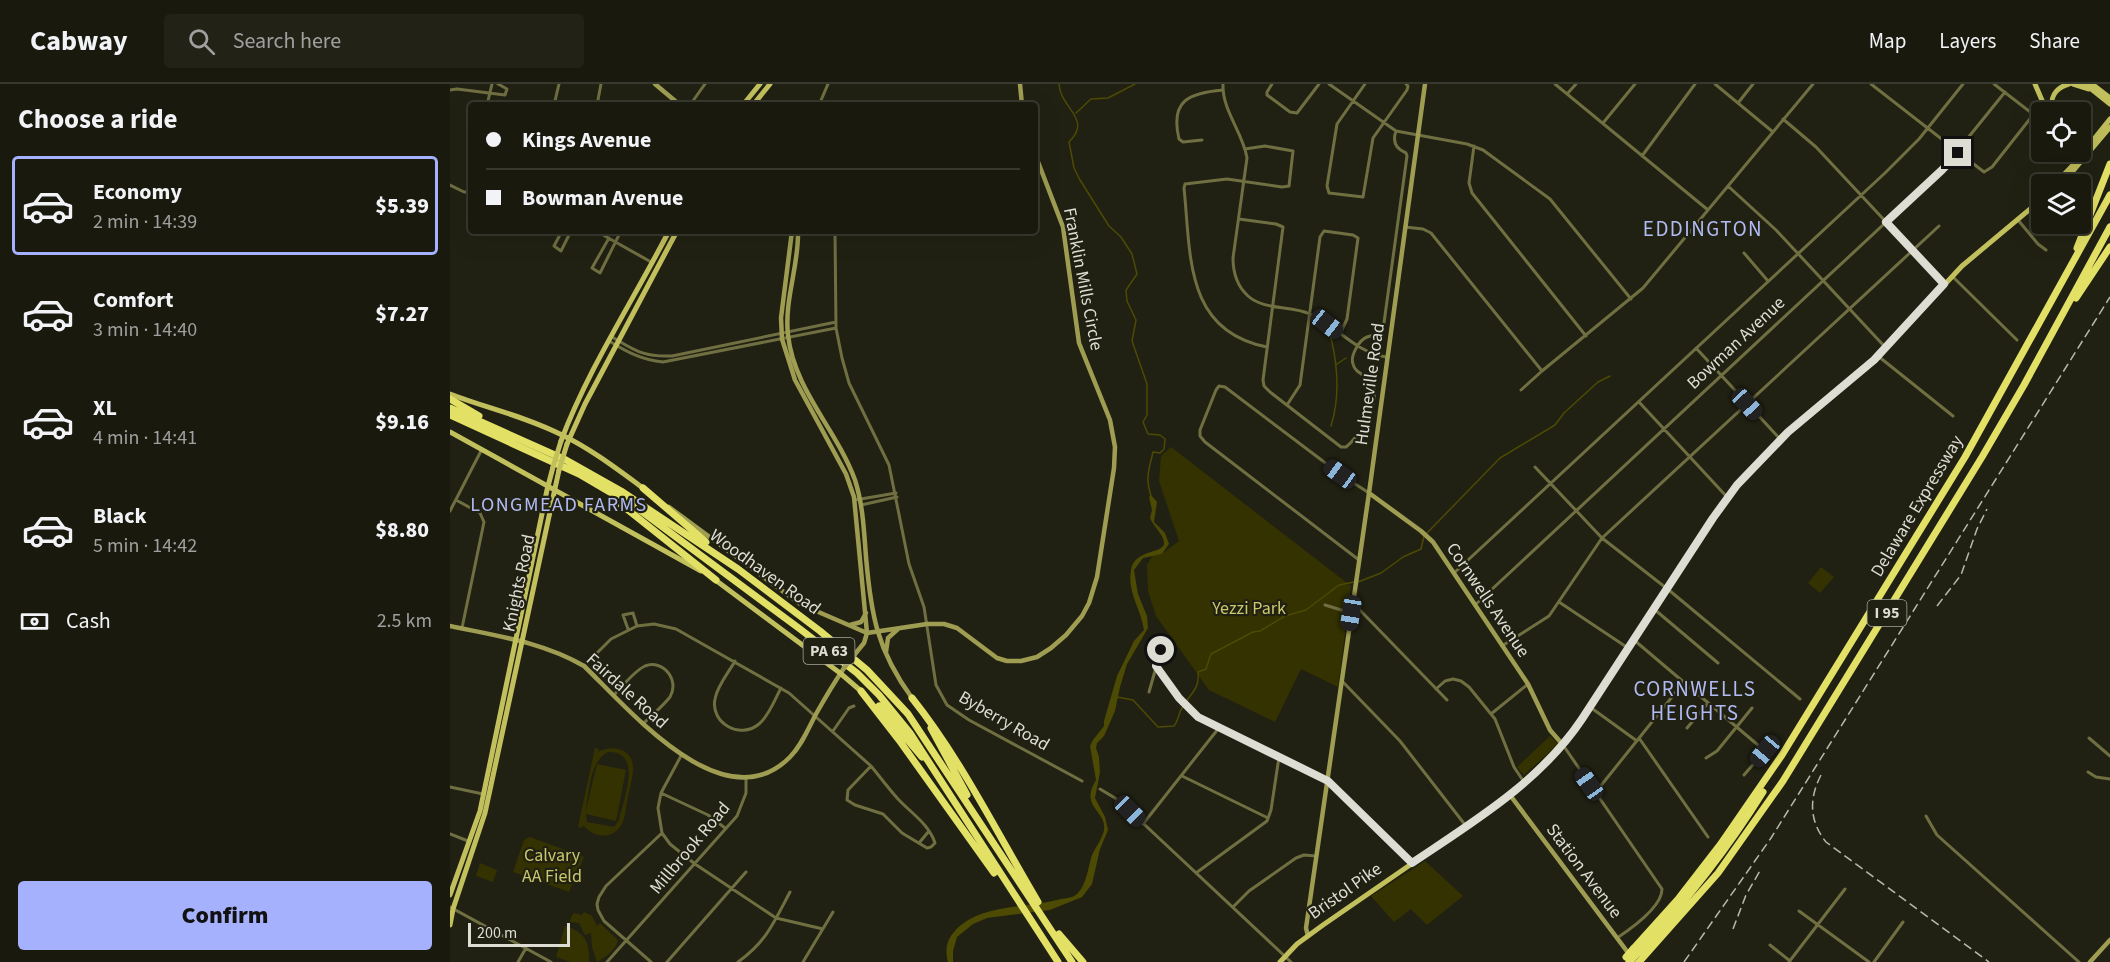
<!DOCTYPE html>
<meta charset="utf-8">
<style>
:root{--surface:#19190e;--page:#222217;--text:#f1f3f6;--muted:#9fa09e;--line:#37382e;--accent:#a5b1fc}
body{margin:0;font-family:"Source Sans 3",sans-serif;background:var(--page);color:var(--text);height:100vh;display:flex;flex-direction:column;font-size:22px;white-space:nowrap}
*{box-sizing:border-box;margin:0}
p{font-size:20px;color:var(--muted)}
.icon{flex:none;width:33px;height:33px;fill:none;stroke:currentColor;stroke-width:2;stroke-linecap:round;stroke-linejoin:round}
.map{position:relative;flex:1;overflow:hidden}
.details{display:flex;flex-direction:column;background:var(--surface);width:450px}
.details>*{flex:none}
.top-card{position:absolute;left:18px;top:18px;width:570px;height:132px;border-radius:6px;box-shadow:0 6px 24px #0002,0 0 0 2px var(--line);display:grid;align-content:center;height:132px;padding:0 18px;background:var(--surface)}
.buttons{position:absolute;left:1581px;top:18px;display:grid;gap:12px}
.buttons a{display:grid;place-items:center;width:60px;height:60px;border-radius:6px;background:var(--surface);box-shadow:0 6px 24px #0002,0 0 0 2px var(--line);font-size:30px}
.scale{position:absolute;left:18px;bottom:15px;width:102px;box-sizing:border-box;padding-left:6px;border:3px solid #ddddd4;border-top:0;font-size:16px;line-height:21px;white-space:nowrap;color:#ddddd4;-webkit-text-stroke:4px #212113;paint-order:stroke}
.end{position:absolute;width:27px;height:27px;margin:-14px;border:8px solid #ddddd4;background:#111;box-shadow:0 0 0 3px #111}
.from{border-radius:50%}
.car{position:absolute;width:18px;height:36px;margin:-18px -9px;border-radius:8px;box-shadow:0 0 4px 2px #0007;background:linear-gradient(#222 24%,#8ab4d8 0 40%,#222 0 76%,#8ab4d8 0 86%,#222 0)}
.top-card b{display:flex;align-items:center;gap:21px;height:57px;font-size:22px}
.top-card b+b{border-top:2px solid var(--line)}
.top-card i{width:15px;height:15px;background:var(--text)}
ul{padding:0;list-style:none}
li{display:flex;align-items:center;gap:18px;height:99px;margin:0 12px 9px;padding:0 6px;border:3px solid transparent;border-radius:6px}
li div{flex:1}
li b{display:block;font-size:22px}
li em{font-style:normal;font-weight:800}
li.current{border-color:var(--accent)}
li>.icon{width:54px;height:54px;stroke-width:1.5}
h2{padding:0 18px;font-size:27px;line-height:72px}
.pay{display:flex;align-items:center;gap:15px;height:66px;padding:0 18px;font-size:22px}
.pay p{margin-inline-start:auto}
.button{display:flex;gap:12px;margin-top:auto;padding:12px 18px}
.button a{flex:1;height:69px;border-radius:6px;background:var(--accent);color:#111;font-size:24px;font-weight:800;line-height:69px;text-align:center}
header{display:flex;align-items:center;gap:36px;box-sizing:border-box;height:84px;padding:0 30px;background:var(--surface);border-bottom:2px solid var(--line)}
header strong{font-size:28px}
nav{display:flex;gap:33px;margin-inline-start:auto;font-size:21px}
.search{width:420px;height:54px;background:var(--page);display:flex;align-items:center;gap:15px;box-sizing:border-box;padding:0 21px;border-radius:6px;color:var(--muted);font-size:22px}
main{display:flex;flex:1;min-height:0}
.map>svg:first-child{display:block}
.green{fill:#343200;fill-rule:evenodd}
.water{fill:#4c4a03}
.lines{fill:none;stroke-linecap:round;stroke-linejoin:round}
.stream{stroke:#4c4a03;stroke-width:1.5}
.street{stroke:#706f42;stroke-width:3}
.secondary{stroke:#9e9d52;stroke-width:4.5}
.primary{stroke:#c2c05c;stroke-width:5}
.highway{stroke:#e3e066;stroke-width:7}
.rail{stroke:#b8b8ae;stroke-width:1.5;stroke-dasharray:9 4.5;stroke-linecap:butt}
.secondary-bridge{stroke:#9e9d52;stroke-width:4.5}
.primary-bridge{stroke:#c2c05c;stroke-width:5}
.highway-bridge{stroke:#e3e066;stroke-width:7}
.route{stroke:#ddddd4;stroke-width:8}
.labels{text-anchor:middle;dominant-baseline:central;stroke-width:4.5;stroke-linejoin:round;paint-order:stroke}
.shield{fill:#212113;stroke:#a5a59a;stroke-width:1.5}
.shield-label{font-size:16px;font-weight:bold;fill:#ddddd4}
.street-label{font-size:18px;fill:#ddddd4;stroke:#212113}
.park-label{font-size:18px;fill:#cac86d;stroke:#212113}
.neighbourhood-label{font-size:20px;letter-spacing:1.5px;fill:#b1bbf3;stroke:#212113}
.quarter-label{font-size:21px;letter-spacing:1.5px;fill:#b1bbf3;stroke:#212113}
</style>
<header>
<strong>Cabway</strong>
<div class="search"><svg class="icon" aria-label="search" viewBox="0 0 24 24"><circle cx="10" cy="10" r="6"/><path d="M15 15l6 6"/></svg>Search here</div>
<nav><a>Map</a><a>Layers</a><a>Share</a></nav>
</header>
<main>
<section class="details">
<h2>Choose a ride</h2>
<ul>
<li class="current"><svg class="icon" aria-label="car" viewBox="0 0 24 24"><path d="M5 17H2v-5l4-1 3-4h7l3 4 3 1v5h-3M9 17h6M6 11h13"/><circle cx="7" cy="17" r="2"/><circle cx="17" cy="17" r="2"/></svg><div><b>Economy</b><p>2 min · 14:39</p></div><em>$5.39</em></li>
<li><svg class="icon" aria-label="car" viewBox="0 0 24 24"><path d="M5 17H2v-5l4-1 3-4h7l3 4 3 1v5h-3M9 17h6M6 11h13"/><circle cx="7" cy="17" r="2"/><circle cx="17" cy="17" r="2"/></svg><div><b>Comfort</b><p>3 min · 14:40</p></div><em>$7.27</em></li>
<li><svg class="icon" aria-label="car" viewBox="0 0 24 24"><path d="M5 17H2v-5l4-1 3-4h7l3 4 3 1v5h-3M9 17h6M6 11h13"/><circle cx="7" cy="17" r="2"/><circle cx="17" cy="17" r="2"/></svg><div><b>XL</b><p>4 min · 14:41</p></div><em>$9.16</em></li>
<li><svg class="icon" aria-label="car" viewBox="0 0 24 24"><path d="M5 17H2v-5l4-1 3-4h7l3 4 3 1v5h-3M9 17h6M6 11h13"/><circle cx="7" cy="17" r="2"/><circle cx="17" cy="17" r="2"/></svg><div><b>Black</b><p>5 min · 14:42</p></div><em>$8.80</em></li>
</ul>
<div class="pay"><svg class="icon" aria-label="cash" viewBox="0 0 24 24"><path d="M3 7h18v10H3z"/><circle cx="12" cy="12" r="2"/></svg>Cash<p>2.5 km</p></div>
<div class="button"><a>Confirm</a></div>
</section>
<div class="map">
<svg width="1660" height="878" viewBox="0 0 1660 878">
<rect width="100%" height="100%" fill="#212113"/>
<path class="green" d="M721 363 901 502 888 603 851 585 825 638 759 606 706 532 698 507 697 481 703 471 712 470 729 457 709 397 711 372Z
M1371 483 1384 493 1370 509 1358 499Z
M1100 652 1108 660 1074 691 1067 683Z
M145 664 149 665 148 668C163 660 183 665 183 684 183 693 180 703 178 712 176 721 176 732 172 740 162 757 144 754 133 741L132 744 128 743ZM158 668C194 667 173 716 169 736L164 743 137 738 136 730 166 737 176 686 147 680 135 730C139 711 139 677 158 668Z
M80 753 134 773 119 808 63 788 74 756Z
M975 777 1013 812 977 841 961 825 944 838 921 812Z
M30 779 47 786 43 798 26 792Z
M134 828 142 832 147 842 150 839 168 856C166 866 156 873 147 878L142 863 141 849 135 851 129 839 120 838 121 833 124 829 132 831Z
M115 842C135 848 140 858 139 878H121L106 873Z"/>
<path class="water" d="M701 411 707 418 704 438 715 449 719 460 712 470 693 474 684 486 688 510 697 532 698 544 677 580 670 603 665 627 654 652 647 659 646 664 649 673 650 688 645 714 655 733 658 746 650 765 642 800 632 813 600 826 537 834 523 840 507 853 503 867V878H498C495 867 496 857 504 848 529 819 576 825 611 815 615 814 621 814 624 812 636 806 638 783 642 771 645 764 653 754 654 746 657 726 629 724 646 696L640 662 643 656 654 642V637L667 592 684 557 694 546C691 525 677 508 681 486 684 465 714 470 714 459 714 451 703 442 700 434L702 426 699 413Z"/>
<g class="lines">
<path class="stream" d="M609 0C610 24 643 35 619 58L624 84 630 96 659 142 671 153 682 170 687 190 676 206 677 217 686 236 682 257 697 300V331L693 338 698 350 710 351 715 355 714 365 710 369 703 368C699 386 695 393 701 412
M626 29 641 15 658 14 685 0
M887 280 896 274
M881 342C890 313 888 283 881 254
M977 449 1050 374 1105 341 1114 329 1148 298 1160 292
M908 498 931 489 953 473 971 465 974 452
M667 613 683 616 708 643 724 642C729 636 728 630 732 624 740 609 750 606 748 588L756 585 761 570 803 548 810 547 835 532 856 526 889 501 904 498"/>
<path class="street" d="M773 0C772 27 793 48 797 74L783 174C783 189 787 202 798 212 815 227 841 221 860 230 889 243 903 267 936 273
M822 0 817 8V11L840 28 847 29 869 0
M879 0 946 47 1017 60 1033 66 1100 115 1181 215
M915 0 887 40 877 102 879 109 913 113 923 54 957 6 958 2 956 0
M1105 0 1258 126
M1265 0 1323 48
M1421 0 1534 88 1542 83 1583 31
M1544 0 1592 37
M0 6 7 5 55 11 57 5 48 0
M1117 10 1126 0
M1288 19 1303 0
M37 21 42 0
M104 21 109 0
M147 21 151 0
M240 21 255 0
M369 21 378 0
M1333 35 1366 63 1494 200
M1153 39 1185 0
M752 56 733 58 729 55C720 17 738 9 773 6
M1024 62 1019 99 1022 109 1136 252
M795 65 815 62 843 67 839 102 832 103 777 95 735 100 734 104C741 170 734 247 817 263
M1192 72 1245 0
M0 101 14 108H21
M1278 102 1326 146 1435 263
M789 135 826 140 833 143 813 296 814 302 820 308 891 363H896C910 352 934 314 920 296 914 290 905 289 903 280 900 272 909 256 917 253 922 251 927 251 931 252L933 246 957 72 956 69C946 65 942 58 946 47
M1568 136 1588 160 1596 166
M955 143 973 145 981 149 1092 287
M112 147 104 162 111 167 121 147
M146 147 201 178
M385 147 386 244 392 274 399 299 439 381 459 480 474 523 486 601 497 621 519 636 632 697
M159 154 142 184 150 189 171 147
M1294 169 1318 197
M1502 192 1567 256
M162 253C186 267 193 273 222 272L386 238
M159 257C177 268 192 276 213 278L386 244
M1246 264 1330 355
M1428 272 1503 332
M1071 306 1092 287 1193 204 1363 0
M1189 318 1277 413
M837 321 850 301 870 153 874 147 903 151 908 154 897 235 890 250
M1085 383 1152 454 1220 507 1350 615
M6 416 30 429 34 438 12 544
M405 416 446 409
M411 421 447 413
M0 427 32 365
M909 476 755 358 750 352V346L766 306 769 302 775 303 890 390 919 409
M1004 489 1435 89 1469 55 1513 0
M1109 518 1178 564
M904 520 997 616
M875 521 901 529
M1025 521 1492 86 1555 8
M1204 525 1268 579
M178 545 173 531 183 529 187 542
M1184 556 1315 667
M1052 562 1099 532 1152 454 1489 142
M285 577C279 588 267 602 265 615 260 639 290 656 309 640 319 632 325 615 331 604
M134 582 161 555 187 542 204 540 226 545 339 609 421 682
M706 582 729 614 748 633 878 697 962 779
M893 598 950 657 1016 742
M986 605 995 597 1003 595 1011 597 1019 603 1045 635 1064 683 1074 698
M699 608 711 566
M164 611C173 602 184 587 195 582 213 575 230 596 220 613 213 622 202 631 194 639
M1140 623 1187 657
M1041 630 1078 600
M1237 644 1258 619
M383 647 399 624 404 622
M1189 654 1258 753
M1639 654 1660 672
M1113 661 1212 805C1212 823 1182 844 1167 854
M232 670 211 709 208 724 212 749 220 760 245 780 326 834 373 845
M1256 674 1267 667 1302 624
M421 682C430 693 439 705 448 715 461 729 479 740 485 759L481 763 477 764 452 749 433 730 405 721 397 716 398 706Z
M1638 688 1646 693 1660 695
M1294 691 1325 655
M732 692 818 734
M0 703 33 710
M650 705 665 714 680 727 841 878
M211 709 258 731 275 744
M1145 709 1234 598
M1476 732 1487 751 1629 878
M693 740 768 645
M0 750 18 757
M469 759 479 747
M746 789 817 737 821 726 829 673
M0 823 101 878
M783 823 799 807 846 774 854 771 866 772
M1349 827 1419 878
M1320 861 1340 877
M68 878 76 864
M157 878 287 732 296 709V693
M201 878 154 837 148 826 147 820 149 813 156 802 212 749
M217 878 296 788
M288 878C317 857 324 838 340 808
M353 878 383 828
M1339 878 1395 805
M1424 878 1453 838"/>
<path class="secondary" d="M205 0 230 21
M570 0 572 21
M342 147 331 234 332 255 345 296 396 390 404 413 417 549 414 559 405 570
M348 147C349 182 334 216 338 251 344 306 387 346 405 396 413 421 414 447 416 473 421 531 427 566 462 614
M919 409 971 447 983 458 1078 600 1100 646 1113 661
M219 423 350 520 417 549 477 540H494L507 544 547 574 557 577H571L587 573 601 564 616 551 632 532 639 519 647 493 664 384 665 363 660 336 629 259 613 143 585 70
M400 541 411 538 416 529
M0 542C47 552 92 558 134 582 178 624 274 740 340 673 352 661 358 645 366 630 375 614 384 599 394 584
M436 568 438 554 448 545
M1060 711 1185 878
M858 852 856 844 919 409 975 0
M1640 878 1660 856"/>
<path class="primary" d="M1585 0 1597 28
M1623 0 1639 5
M1635 0 1660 20
M1642 0 1660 14
M293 21 310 0
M303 21 320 0
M1603 28C1599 14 1605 4 1619 0
M1630 54 1641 63
M1605 100 1624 80 1660 35
M1612 100 1660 43
M0 310C37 324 77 333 112 351 141 365 167 385 193 404
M0 348 251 487
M111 357C139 283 183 217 219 147
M117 360 135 320 227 147
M264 495 390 589 411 607
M0 811 30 727 97 406 103 383
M0 841 3 825 35 729 109 386
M830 878 847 860 873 841 1057 714 1113 661 1129 640 1263 433 1297 389 1338 348 1428 272 1512 182 1592 115"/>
<path class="highway" d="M1627 164 1660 80
M1626 214 1660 163
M0 315 29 332
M0 324 116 376 171 407 288 485 370 547 417 586 458 630 622 878
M0 331 129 390 187 424 350 545 407 589 429 611 460 649 608 878
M193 404 256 458
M163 414 266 496
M411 607 449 656 544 789
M462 614C512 677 547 749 588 818
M429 622 472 673
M481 644 517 711
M609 850 633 878
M1183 865 1229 814 1270 761 1332 671 1515 373 1660 111
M1189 868C1236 818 1277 766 1313 708
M1189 878 1268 789 1333 697 1532 373 1574 301 1660 143"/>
<path class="rail" d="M1487 522 1511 491 1527 445 1537 425
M1371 691C1359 714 1359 737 1376 758L1539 878
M1283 845 1296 811 1311 785
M1234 878 1321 754 1660 213"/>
<path class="secondary-bridge" d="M394 584 405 570"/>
<path class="primary-bridge" d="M103 383 111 357
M109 386 117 360"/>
<path class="highway-bridge" d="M1176 873 1183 865
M1179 878 1189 868"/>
</g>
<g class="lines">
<path class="route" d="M711 566 706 582 729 614 748 633 878 697 962 779C1023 738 1090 698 1132 635L1263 434 1287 401 1338 348 1424 276 1494 200 1436 138 1492 86 1508 69"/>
</g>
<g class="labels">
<g class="shield">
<rect x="1417.5" y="516" width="39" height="26" rx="4.5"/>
<rect x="353.5" y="554" width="51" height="26" rx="4.5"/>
</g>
<g class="shield-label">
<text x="1437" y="529">I 95</text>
<text x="379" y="567">PA 63</text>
</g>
<g class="street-label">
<text transform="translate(633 195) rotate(79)">Franklin Mills Circle</text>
<text transform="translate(1286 259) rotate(-43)">Bowman Avenue</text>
<text transform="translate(920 300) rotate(-82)">Hulmeville Road</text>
<text transform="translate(1467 422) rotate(-59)">Delaware Expressway</text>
<text transform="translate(315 488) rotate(36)">Woodhaven Road</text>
<text transform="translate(69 499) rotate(-78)">Knights Road</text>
<text transform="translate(1038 516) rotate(56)">Cornwells Avenue</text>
<text transform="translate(177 607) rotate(42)">Fairdale Road</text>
<text transform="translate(554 637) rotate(30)">Byberry Road</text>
<text transform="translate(240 764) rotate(-50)">Millbrook Road</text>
<text transform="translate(1134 787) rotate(53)">Station Avenue</text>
<text transform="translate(895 807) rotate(-35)">Bristol Pike</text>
</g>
<g class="park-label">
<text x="799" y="524">Yezzi Park</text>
<text x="102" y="771">Calvary<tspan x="102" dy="21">AA Field</tspan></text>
</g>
<g class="neighbourhood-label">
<text x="109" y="421">LONGMEAD FARMS</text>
</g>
<g class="quarter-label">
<text x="1253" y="145">EDDINGTON</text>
<text x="1245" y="605">CORNWELLS<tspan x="1245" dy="24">HEIGHTS</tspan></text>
</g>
</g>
</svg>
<div class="buttons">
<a><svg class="icon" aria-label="locate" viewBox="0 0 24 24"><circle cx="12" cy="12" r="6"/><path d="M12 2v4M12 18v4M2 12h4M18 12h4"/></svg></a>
<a><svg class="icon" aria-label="layers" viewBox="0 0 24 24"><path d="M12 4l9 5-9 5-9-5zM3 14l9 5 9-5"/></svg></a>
</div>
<div class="scale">200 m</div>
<i class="end from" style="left:711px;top:566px"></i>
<i class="end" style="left:1508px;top:69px"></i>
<i class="car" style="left:877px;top:240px;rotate:128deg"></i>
<i class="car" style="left:1297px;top:320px;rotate:137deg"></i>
<i class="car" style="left:890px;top:390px;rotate:306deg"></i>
<i class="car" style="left:901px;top:529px;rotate:189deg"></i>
<i class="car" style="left:1315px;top:667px;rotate:220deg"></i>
<i class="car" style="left:1139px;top:700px;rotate:325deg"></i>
<i class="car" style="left:680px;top:727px;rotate:135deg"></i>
<div class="top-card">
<b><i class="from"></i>Kings Avenue</b>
<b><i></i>Bowman Avenue</b>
</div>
</div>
</main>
